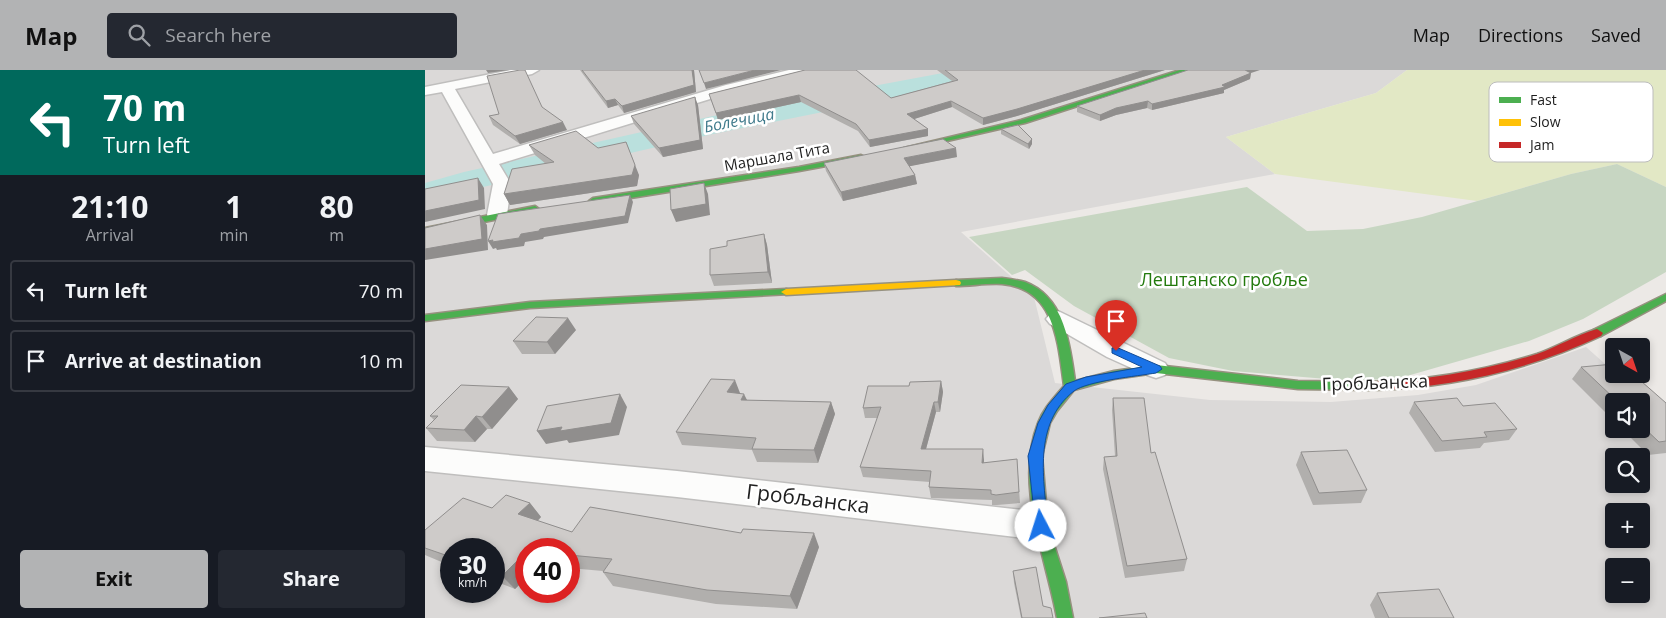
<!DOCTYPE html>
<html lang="en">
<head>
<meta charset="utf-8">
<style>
  :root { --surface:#171b24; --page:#242831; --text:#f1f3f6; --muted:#9ea1a6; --line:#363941; --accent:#b2b3b4 }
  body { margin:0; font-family:"Open Sans",sans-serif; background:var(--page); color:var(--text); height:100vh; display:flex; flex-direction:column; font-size:19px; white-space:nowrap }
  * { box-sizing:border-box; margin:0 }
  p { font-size:16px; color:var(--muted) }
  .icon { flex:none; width:28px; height:28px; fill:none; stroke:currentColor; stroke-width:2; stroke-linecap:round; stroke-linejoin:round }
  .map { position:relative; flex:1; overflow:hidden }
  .side { display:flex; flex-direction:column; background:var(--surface); width:425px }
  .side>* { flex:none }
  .hud { background:#00695c; color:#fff; overflow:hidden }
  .needle { width:32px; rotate:140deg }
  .buttons { position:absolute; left:1180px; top:268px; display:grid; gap:10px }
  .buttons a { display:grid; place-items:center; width:45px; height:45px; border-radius:5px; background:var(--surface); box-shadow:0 2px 8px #0003; font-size:25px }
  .speed { position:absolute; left:15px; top:468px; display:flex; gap:10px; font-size:25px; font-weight:700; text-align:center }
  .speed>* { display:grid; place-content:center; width:65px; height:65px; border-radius:50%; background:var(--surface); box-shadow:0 2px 8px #0003; line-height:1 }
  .speed small { font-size:12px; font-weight:400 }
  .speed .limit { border:8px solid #d22; background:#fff; color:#111 }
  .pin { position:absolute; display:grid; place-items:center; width:42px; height:42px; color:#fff; margin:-51px -21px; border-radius:50% 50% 50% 0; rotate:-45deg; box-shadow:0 0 5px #0007 }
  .pin .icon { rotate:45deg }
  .me { position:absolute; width:55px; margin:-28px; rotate:355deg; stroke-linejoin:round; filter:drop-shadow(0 0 4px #0008) }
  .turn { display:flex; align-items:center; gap:18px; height:105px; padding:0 20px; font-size:22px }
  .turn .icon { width:65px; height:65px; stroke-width:2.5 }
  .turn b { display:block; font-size:35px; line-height:42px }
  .eta { display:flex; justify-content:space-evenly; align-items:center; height:85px; text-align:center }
  .eta b { font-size:30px; font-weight:700; line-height:35px }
  .action { display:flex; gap:10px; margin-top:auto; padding:10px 20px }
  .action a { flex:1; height:58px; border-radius:5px; background:var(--accent); color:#111; font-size:20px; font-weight:700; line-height:58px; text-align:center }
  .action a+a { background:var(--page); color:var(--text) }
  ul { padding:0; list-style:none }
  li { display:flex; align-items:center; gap:15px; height:62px; margin:0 10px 8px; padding:0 10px; border:2px solid var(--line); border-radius:5px }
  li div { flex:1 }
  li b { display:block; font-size:19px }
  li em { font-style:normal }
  header { display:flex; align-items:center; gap:30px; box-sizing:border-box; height:70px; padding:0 25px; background:var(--accent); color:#111 }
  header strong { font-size:24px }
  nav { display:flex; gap:28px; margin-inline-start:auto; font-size:18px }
  .search { width:350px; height:45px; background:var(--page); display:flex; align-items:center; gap:12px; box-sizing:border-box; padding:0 18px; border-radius:5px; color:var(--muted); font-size:19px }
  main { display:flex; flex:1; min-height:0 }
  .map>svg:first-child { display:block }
  .residential { fill:#dbd9d8; fill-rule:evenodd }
  .grass { fill:#e2e8c5 }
  .cemetery { fill:#c7d6c2 }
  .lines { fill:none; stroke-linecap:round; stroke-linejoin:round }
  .river { fill:#bae0dd; fill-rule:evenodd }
  .street-casing { stroke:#bfbebd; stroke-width:3 }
  .fast-casing { stroke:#96917f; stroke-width:3 }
  .slow-casing { stroke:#96917f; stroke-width:3 }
  .jam-casing { stroke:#96917f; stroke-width:3 }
  .street { fill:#fcfcfb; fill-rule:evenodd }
  .fast { fill:#4caf50; fill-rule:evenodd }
  .slow { fill:#ffc107; fill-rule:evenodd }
  .jam { fill:#c62828; fill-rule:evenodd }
  .wall { fill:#b1afad }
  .shaded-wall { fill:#908e8d }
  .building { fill:#cecbc9; stroke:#908e8d }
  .route { fill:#1a73e8; stroke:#114b97 }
  .labels { text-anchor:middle; stroke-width:5; stroke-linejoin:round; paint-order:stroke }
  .far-street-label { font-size:15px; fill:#1e1e1e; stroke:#fff }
  .far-water-label { font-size:16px; font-style:italic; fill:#407b8c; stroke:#fff }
  .park-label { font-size:18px; fill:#237a0d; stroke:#fff }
  .street-label { font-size:18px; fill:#1e1e1e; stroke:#fff }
  .near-street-label { font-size:21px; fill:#1e1e1e; stroke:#fff }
  .key { fill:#fff; stroke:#bcbcbc; stroke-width:1 }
  .key-label { font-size:14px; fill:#1e1e1e }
</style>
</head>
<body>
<header>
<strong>Map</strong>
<div class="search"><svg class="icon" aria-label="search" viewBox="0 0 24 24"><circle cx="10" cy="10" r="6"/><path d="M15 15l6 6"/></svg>Search here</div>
<nav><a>Map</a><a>Directions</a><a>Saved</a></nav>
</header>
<main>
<section class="side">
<div class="hud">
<div class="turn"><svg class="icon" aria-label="left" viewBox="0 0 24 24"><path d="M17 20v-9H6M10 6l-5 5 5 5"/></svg><div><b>70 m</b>Turn left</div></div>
</div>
<div class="eta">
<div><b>21:10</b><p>Arrival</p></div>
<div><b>1</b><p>min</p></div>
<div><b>80</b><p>m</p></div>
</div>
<ul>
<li><svg class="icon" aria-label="left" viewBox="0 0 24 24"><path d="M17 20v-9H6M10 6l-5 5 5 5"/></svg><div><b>Turn left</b></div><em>70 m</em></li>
<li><svg class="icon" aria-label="arrive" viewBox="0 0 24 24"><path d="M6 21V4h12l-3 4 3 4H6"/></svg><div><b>Arrive at destination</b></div><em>10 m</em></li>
</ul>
<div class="action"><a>Exit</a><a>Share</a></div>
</section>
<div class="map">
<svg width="1241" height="548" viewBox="0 0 1241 548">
  <rect width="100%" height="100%" fill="#ece9e6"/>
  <!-- residential -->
  <path class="residential" d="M0,0H982L951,23L801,67L850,104L536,162L609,227L630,313L785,330L906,332L993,325L1051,315L1161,277L1241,348V548H0ZM1189,331H1216V359H1189ZM1189,386H1216V414H1189ZM1189,441H1216V469H1189ZM26,479H69V521H26ZM101,479H144V521H101ZM1189,496H1216V524H1189Z"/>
  <!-- grass -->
  <path class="grass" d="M982,0H1241V117L1192,94L1146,104L1052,131L850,104L801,67L951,23Z"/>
  <!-- cemetery -->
  <path class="cemetery" d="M1192,94L1241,117V202L1158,249L1104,271L975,308L926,311L808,301L744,288L649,236L600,200L587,205L544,167L822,117L882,161L938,159L997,147L1146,104Z"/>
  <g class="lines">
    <!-- river -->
    <path class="river" d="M534,0H584L581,5L572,7L288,64L58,117L0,133V113L39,102L288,46Z"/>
    <!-- street casing -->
    <g class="street-casing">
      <path id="street" d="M86,0H114L107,4L30,19L68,84L301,15L364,0H388L386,3L311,21L74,94L86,114L82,145L79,149H65L62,145L68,114L17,22L0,25V17Z
        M633,241L740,293L744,299L740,305L731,308L722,305L682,287L625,254L621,249L625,244Z
        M0,377L252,401L616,442L628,446L632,456L628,466L616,470L252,427L0,401Z"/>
    </g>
    <!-- fast casing -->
    <g class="fast-casing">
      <path id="fast" d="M755,0H764L600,53L483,80L479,78L596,50Z
        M436,85L440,87L439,89L374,101L168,134L164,131L168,128L374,97Z
        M110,136L114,139L113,141L0,164V158Z
        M577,208C584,209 593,210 600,212C640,227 645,275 650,311L689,301L731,295L873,311L947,312L951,313L953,316L951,319L947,320L873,319L731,303L689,309L649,320L632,341L625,353L617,386L623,456L641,512L648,548H632C621,487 589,414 613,353C618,339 629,328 639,316C633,274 631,219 577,214C562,213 546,216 531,216L526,213L531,210Z
        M361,219L365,220L366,222L365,224L105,238L0,251V245L105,232Z
        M1241,224V231L1176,266H1168L1166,263L1168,260Z"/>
    </g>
    <!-- slow casing -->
    <g class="slow-casing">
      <path id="slow" d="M531,210L535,211L536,213L535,215L361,225L356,222L361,219Z"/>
    </g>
    <!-- jam casing -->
    <g class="jam-casing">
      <path id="jam" d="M1172,259L1178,263L1176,266C1103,300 1027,318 947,320L943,319L941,316L943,313L947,312C1004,310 1058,301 1112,284C1132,277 1151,265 1172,259Z"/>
    </g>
    <!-- street -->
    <use href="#street" class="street"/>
    <!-- fast -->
    <use href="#fast" class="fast"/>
    <!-- slow -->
    <use href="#slow" class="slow"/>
    <!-- jam -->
    <use href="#jam" class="jam"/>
  </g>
  <!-- wall -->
  <path class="wall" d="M155,0H269L271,22L199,43L193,35L183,38Z
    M380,0L466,28L527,11L512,0H740L592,46L558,55L527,37L489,49L503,59V66L445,77L433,61L376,32L293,50L284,24Z
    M826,3L825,9L799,20V23L727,40L722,38L691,45L675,51L652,42V36Z
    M273,35L278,79L238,87L209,54L206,46Z
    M117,38L142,60L95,74L68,55L64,46Z
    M576,59L607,69V74L604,79L576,64Z
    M104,75L173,78L214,105L212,116L85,135L79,124L121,94L110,85Z
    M532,87L484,96L490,105L492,114L418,131L401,101L399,93Z
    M339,164L342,175L347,213L289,216L285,205L302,176Z
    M151,260L130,284H97L88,271Z
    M1156,297L1241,333V383L1223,385L1197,359H1216V331H1189V351L1147,309Z
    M516,311L518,322L515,342H511L501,379L559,390V393L592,389L595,433L572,435H567V430L506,428L504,417L505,412L438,407L435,397L453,348H440L438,338L484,316Z
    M84,317L93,329L67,359H62L50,372L12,371L1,358L9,350L5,346Z
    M314,323L322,330L406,332L410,344L393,393L332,392L327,380L257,375L251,362L315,323Z
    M688,328L726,383L762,489L759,501L700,508L678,399L679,387L690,386L687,340Z
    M989,332L1038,336L1092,359L1084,370L1059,373L1055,378L1010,382L984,343Z
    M876,382L942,420L936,433L888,435L871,395Z
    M105,433L116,447L113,451L147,462L394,477L372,539L291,534L188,516L178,502V501L144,498V479H101V508L90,519L69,511V479H26V496L0,485V460L67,438Z
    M588,501L618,536L628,548H596L589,513Z
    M952,523L1029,548H950L945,535Z"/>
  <!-- shaded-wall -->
  <path class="shaded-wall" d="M61,0H84L63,3Z
    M267,0H269L271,22L199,43L197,36Z
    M330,0H356L281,19L279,13Z
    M720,0H740L592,46L558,55V48Z
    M817,0H835L826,3L825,9L799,20V23L727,40V34L797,15Z
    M374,25L376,32L293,50L291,43Z
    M270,27L273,35L278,79L238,87L234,78Z
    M190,29L193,35L183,38L181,31Z
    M526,31L527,37L483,51L482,44Z
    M723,31L722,38L691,45L675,51V45L691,38Z
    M138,52L142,60L95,74L90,66Z
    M503,59V66L445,77L444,70Z
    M607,69V74L604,79L603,74Z
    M201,72L214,105L212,116L85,135L79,124Z
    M531,78L532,87L481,97L479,88Z
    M490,105L492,114L418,131L416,122Z
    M53,108L59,118L60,139L0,152V141Z
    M279,113L283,124L285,145L251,152L246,140Z
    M205,125L208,132L203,153L119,167L118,169L100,172L99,176L72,180L71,178L68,179L63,171L96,164L115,159Z
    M55,145L62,155L63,180L0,190V179Z
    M339,164L342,175L347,213L343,202Z
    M143,248L151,260L130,284L122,272Z
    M310,310L315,323L307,335L302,322Z
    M516,311L518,322L515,342L513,332Z
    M84,317L93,329L67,359L57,347Z
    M195,324L202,337L194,365L144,373L142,370L121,374L112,361Z
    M319,324L325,336L316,330Z
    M406,332L410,344L393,393L389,380Z
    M509,332L511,342L498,390L496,379Z
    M51,346L62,359L50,372L39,360Z
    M558,379L559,390L558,404L557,393Z
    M105,433L116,447L105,458L93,444Z
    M389,463L394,477L372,539L365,526Z
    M101,482V508L90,519L77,506Z"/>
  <!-- building -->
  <path class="building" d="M95,0H100L117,37L138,52L90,66L64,46L74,44L62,6Z
    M157,0H267L269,15L197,36L190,29L181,31Z
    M274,0H330L279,13Z
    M380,0H431L466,28L533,10L520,0H720L592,39L558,48L526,31L482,44L503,59L444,70L431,54L374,25L291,43L284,24Z
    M763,0H820L826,3L797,15L800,17L727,34L723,31L691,38L675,45L652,36Z
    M270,27L275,70L234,78L206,46Z
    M593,55L607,69L603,74L576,59Z
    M151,61L173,78L201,72L210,95L207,105L79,124L87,99L129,92L104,75Z
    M518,69L531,78L479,88L490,105L416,122L399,93Z
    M53,108L54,130L0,141V119Z
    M279,113L281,134L246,140L245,119Z
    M205,125L200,146L115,159L114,161L96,164L94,168L67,172L68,170L63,171L73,144Z
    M55,145L57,169L0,179V158Z
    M339,164L343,202L285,205V179L302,176V171Z
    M111,247L143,248L122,272L88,271Z
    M1189,294V304H1208L1241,333V371L1234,372L1216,355V331H1192L1156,297Z
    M286,309L310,310L302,322L319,324L316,330L406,332L389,380L327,379L331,368L251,362Z
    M516,311L513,332H509L496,379H558L557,393L592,389L594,422L571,425L566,424V420L504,417L506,401L435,397L456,337L438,338L443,316H484L485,312Z
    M36,315L84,317L57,347L51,346L39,360L1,358L13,346H5Z
    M195,324L186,353L135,361L137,357L112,361L122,336Z
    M688,328H719L726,383L730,382L762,489L702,496L679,387L692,386Z
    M1032,328L1038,336L1070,333L1092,359L1059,362L1062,367L1017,371L989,332Z
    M922,380L942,420L894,423L876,382Z
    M81,425L105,433L93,444L147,462L165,437L316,463L318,459L389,463L365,526L282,520L178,502L187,489L144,485V479H101V482L77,506L69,502V479H26V487L0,478V460L38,428L67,438Z
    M611,497L618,536L626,538L628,548H597L588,501Z
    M1014,519L1029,548H964L952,523Z
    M720,543L722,548H674Z"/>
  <!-- route -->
  <path class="route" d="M691,277L735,296L737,299L731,303C713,306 662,311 649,321C607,354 619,411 623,456L621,461L616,463L611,461L603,386L613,353L623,335L641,314L661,307L717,297L687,283V278Z"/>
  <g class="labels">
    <!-- far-street labels -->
    <g class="far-street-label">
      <text transform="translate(352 87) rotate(-10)" y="5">Маршала Тита</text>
    </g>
    <!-- far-water labels -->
    <g class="far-water-label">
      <text transform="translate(314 50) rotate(-11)" y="6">Болечица</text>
    </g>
    <!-- park labels -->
    <g class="park-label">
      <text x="799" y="216">Лештанско гробље</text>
    </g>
    <!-- street labels -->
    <g class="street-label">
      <text transform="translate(950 313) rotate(-2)" y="6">Гробљанска</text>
    </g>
    <!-- near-street labels -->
    <g class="near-street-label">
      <text transform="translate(383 429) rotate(7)" y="7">Гробљанска</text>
    </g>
  </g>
  <!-- legend -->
  <rect x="1064" y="12" width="164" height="80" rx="8" class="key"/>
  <rect x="1074" y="27" width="22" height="6" fill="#4caf50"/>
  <rect x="1074" y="49" width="22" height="7" fill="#ffc107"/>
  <rect x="1074" y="72" width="22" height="6" fill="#c62828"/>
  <g class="key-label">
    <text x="1105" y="35">Fast</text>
    <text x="1105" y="57">Slow</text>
    <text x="1105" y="80">Jam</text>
  </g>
</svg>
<div class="buttons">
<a><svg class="needle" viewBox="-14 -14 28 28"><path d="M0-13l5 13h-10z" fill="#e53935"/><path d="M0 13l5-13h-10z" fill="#9ea1a6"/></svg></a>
<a><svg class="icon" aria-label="sound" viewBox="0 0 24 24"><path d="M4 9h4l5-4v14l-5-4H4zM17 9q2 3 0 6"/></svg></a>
<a><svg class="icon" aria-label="search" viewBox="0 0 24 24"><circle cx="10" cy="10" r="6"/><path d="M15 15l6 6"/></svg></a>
<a>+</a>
<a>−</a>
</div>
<div class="speed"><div>30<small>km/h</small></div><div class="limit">40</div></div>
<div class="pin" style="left:691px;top:281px;background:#d93025"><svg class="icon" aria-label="arrive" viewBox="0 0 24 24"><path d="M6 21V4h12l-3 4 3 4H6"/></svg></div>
<svg class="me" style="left:616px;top:456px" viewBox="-20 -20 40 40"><circle r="19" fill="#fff"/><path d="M0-13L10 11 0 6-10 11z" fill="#1a73e8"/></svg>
</div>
</main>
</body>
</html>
